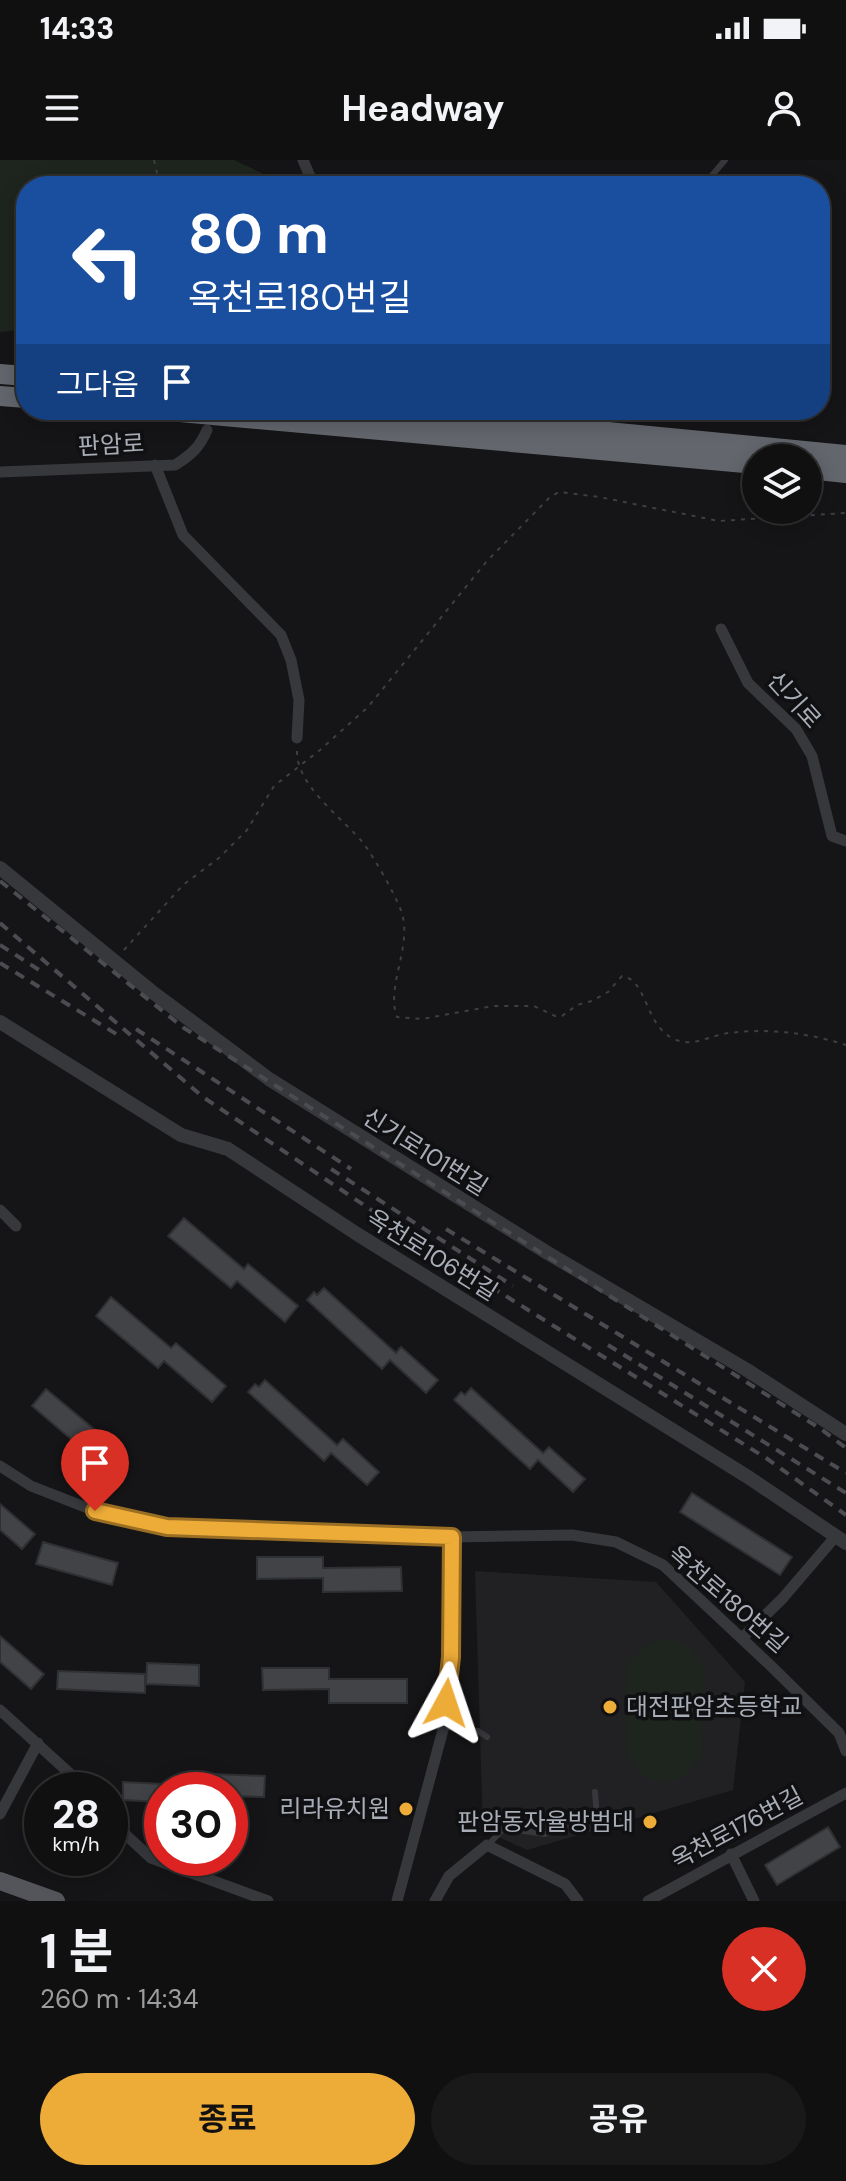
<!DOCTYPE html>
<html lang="ko">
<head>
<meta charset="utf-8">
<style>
  :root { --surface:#101011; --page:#19191a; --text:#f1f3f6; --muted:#9c9d9f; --line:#303031; --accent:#edab38 }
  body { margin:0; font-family:"DM Sans","Noto Sans KR",sans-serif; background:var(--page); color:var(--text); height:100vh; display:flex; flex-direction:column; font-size:30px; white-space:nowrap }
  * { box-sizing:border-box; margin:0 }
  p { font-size:26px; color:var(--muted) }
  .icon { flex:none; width:44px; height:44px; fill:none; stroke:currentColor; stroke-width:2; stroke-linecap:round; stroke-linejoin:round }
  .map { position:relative; height:1741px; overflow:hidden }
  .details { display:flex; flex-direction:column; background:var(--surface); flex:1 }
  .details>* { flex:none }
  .hud { position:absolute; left:16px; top:16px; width:814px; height:244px; border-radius:32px; box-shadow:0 4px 20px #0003,0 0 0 2px var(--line); background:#1a4fa0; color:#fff; overflow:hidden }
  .controls { position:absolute; left:742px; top:284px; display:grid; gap:16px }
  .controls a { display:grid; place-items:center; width:80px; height:80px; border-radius:50%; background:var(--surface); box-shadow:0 4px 20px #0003,0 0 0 2px var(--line); font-size:40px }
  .speed { position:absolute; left:24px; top:1612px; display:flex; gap:16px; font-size:40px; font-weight:700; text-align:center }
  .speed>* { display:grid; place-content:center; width:104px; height:104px; border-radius:50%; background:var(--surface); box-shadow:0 4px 20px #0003,0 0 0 2px var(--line); line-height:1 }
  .speed small { font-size:20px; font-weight:400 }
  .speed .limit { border:12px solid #d22; background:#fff; color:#111 }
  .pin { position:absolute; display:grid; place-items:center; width:68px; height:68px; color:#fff; margin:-82px -34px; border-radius:50% 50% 50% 0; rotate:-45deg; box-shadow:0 0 8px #0007 }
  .pin .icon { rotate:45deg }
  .me { position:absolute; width:88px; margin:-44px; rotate:5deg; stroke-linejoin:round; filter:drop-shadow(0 0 6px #0008) }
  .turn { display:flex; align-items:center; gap:28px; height:168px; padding:0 40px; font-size:36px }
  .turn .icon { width:104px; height:104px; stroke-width:2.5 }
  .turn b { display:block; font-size:56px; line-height:68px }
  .then { display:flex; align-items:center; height:76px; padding:0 40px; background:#0003; gap:16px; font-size:30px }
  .round { display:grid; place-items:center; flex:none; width:84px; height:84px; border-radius:42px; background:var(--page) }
  .overview { display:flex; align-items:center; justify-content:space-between; height:136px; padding:0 40px }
  h1 { font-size:48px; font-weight:700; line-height:60px }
  .action { display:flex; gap:16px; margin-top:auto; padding:16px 40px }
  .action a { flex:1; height:92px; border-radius:48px; background:var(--accent); color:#111; font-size:32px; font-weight:700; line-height:92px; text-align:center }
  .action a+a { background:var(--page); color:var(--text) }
  .status { display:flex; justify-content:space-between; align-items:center; height:56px; padding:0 40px; background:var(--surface); direction:ltr }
  .status svg { height:22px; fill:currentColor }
  header { display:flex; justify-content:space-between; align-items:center; height:104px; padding:0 40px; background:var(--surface); font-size:36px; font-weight:700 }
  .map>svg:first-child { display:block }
  .built { fill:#212124 }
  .green { fill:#1e251e }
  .building { fill:#424347; stroke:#2f3033; stroke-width:2 }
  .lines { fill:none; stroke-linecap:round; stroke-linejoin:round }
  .path { stroke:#3d3f43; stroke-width:2; stroke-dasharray:4 6; stroke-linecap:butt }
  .service { stroke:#37383c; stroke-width:6 }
  .minor { stroke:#37383c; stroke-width:11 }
  .tertiary { stroke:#37383c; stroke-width:14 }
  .primary { stroke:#53555b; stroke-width:18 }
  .motorway { stroke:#63666d; stroke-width:20 }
  .rail { stroke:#4a4c51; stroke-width:4; stroke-dasharray:10 8; stroke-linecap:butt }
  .route-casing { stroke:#9a6f24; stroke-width:20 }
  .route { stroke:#edab38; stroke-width:14 }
  .poi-dot { fill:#edab38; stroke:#101012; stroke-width:3 }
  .labels { text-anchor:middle; stroke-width:7; stroke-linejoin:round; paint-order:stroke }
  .street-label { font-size:24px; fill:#a8adb7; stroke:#101012 }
  .poi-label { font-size:24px; fill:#a8adb7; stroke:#101012; text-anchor:end }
</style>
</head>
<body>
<div class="status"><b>14:33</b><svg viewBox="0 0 49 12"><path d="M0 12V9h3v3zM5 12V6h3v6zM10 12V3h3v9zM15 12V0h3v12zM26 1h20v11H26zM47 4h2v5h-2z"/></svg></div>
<header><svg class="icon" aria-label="menu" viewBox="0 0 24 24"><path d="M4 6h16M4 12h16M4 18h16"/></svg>Headway<svg class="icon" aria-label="person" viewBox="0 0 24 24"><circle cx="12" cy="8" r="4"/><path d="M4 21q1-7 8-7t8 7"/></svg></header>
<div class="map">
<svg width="846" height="1741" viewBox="0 0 846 1741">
  <rect width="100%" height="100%" fill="#151517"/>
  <!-- built -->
  <path class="built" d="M475,1411L656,1422L745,1522L733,1630L527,1690L483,1670Z"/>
  <!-- green -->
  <path class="green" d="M0,0H234L285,24L281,26H26V166L20,170L0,172Z
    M668,1478L690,1486L703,1506L702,1595L687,1614L665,1623L643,1615L626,1594V1505L646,1484Z"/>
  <!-- building -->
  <path class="building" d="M184,1058L244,1109L248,1104L298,1146L285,1162L237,1121L231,1128L168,1076Z
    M324,1128L396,1193L401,1187L438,1220L426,1233L390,1200L382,1209L307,1140L314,1132L317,1135Z
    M111,1137L171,1188L176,1183L226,1226L212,1242L164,1201L158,1208L96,1156Z
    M265,1220L337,1285L343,1279L379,1312L367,1325L331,1293L324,1301L248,1232L255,1224L259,1227Z
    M471,1228L543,1293L549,1287L585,1319L573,1332L538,1300L530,1309L454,1240L461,1232L465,1235Z
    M46,1229L106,1279L92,1297L32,1246Z
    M692,1333L792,1397L780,1415L680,1352Z
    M0,1344L35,1374L22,1389L0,1370Z
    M43,1382L118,1403L112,1425L36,1404Z
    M257,1397H323V1408L401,1407L402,1431L323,1432V1418L257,1419Z
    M0,1476L44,1514L31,1529L0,1502Z
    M147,1503L199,1505V1526L146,1524Z
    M262,1508H329V1519H407V1543H329V1529L263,1530Z
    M58,1511L145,1514V1533L57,1529Z
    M212,1614L265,1616L264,1637L230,1636V1630H212Z
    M123,1622L162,1624V1642L123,1640Z
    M828,1667L840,1687L777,1725L765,1705Z"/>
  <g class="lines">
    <!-- path -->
    <path class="path" d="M154,0L160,26
      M297,591C296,626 344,659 364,684C375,699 393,731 400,748C415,783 385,825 397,857L422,859L493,846H534L555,856H562L577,845L592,841L608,832L622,816C648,820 644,865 674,879C692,888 711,875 729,873C768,868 809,873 846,885
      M124,790L183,725L219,698L247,670L274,626L320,590L368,547L487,401L550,337L559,332L599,337L719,361L846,353"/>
    <!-- service -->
    <path class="service" d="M703,26L725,0
      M444,1566L478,1571L487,1577
      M517,1670L545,1674L597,1658L595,1632
      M488,1685L505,1667"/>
    <!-- minor -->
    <path class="minor" d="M303,0L314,26
      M155,305L183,375L281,475L291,500L299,540L297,578
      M0,312L175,305C191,295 200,287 207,270
      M721,469L748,523L796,569L812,596L832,676L846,681
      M0,1050L16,1066
      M0,1306L31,1326L95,1351L167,1367L452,1377L572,1375L616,1382L663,1405L770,1505L839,1573L846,1591
      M742,1478L782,1439L836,1376
      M0,1550L88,1630
      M110,1653L127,1676L151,1698L268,1741
      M0,1654L38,1583
      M731,1694L754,1741
      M397,1741L444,1566L451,1497L452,1377
      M435,1741L449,1716L487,1685L565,1724L578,1741
      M648,1741L846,1633"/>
    <!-- tertiary -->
    <path class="tertiary" d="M0,708L151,831L269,919L546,1092L747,1210L846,1274
      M0,862L181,975L228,989L357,1074L748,1317L846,1383"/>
    <!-- primary -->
    <path class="primary" d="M0,1721L56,1741"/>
    <!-- motorway -->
    <path class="motorway" d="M0,214L26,216
      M0,236L26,238
      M158,250L756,304
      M380,250L846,295
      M808,309L846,313"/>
    <!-- rail -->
    <path class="rail" d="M0,721L184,868L821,1269L846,1288
      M0,763L203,937L419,1082L766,1298L846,1355
      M0,785L44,813
      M0,803L118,875
      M136,869L351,1009
      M331,1009L513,1126
      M446,1069L846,1313
      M608,1185L846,1333"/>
  </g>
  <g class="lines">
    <!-- route casing -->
    <g class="route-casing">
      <path id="route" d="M95,1351L167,1367L452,1377L451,1497L446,1543"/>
    </g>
    <!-- route -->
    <use href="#route" class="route"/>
  </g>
  <!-- markers -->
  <g class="poi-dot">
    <circle cx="610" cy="1547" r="8"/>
    <circle cx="406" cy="1649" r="8"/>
    <circle cx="650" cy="1662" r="8"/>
  </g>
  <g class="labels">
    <!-- street labels -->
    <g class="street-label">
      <text transform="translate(111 285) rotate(-3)" y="8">판암로</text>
      <text transform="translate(794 540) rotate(48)" y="8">신기로</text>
      <text transform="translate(425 992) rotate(32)" y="8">신기로101번길</text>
      <text transform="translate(432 1095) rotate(32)" y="8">옥천로106번길</text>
      <text transform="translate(728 1439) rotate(41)" y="8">옥천로180번길</text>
      <text transform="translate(737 1668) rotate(-28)" y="8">옥천로176번길</text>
    </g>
    <!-- poi labels -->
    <g class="poi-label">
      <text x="626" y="1555" text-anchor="start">대전판암초등학교</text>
      <text x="390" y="1657">리라유치원</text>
      <text x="634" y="1670">판암동자율방범대</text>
    </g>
  </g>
</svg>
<div class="controls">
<a><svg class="icon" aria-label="layers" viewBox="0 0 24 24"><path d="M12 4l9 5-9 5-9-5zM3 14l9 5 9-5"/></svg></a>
</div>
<div class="speed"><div>28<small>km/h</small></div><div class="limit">30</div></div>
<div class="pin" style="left:95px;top:1351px;background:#d93025"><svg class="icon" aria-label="arrive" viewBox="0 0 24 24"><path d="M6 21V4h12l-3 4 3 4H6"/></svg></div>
<svg class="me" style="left:446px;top:1543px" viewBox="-20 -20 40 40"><path d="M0-17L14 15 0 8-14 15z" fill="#edab38" stroke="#fff" stroke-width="4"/></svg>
<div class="hud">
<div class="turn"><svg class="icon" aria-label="left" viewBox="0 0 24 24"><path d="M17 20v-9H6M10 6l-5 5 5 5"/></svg><div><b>80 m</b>옥천로180번길</div></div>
<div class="then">그다음<svg class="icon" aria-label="arrive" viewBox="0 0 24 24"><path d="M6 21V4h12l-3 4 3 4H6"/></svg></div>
</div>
</div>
<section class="details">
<div class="overview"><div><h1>1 분</h1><p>260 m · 14:34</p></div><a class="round" style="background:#d93025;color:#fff"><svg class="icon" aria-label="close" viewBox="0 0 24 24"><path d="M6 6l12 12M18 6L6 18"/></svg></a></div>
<div class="action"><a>종료</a><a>공유</a></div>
</section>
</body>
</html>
